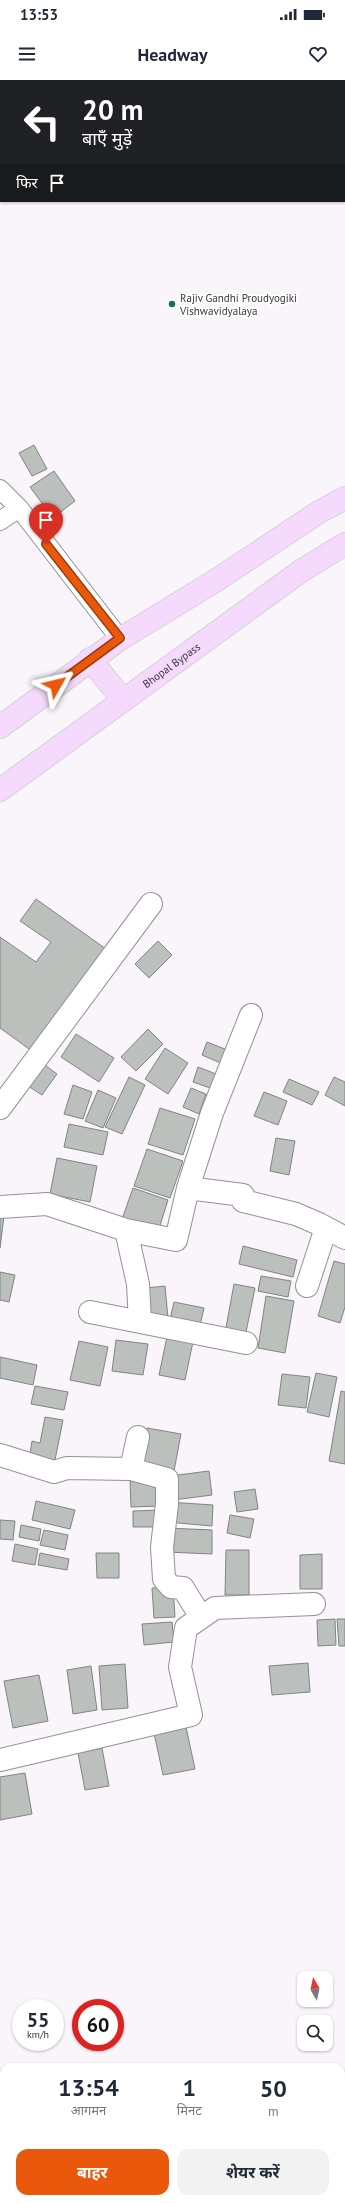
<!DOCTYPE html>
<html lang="hi">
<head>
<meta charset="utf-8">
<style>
  :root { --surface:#fff; --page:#f2f2f3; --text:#1f2937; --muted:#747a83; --accent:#ea580c }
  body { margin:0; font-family:"PT Sans","Noto Sans Devanagari",sans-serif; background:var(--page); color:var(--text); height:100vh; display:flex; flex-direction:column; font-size:15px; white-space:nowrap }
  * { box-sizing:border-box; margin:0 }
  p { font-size:13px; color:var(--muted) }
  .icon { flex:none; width:22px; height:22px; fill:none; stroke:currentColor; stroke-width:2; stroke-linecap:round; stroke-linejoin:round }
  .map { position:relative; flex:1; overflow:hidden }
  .details { position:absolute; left:0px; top:1983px; width:345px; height:140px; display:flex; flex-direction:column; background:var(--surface); border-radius:12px 12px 0 0; box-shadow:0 1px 3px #0004 }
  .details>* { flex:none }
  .guide { position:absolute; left:0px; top:0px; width:345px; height:122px; box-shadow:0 1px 3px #0004; background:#202124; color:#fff; overflow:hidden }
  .needle { width:26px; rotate:351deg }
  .tools { position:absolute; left:297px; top:1891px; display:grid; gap:8px }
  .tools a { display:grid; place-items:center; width:36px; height:36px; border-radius:8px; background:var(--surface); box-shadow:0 1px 3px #0004; font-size:20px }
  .speed { position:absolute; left:12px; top:1919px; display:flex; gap:8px; font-size:20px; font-weight:700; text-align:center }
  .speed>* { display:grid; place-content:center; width:52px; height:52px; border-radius:50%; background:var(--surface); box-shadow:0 1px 3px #0004; line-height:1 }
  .speed small { font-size:10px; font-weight:400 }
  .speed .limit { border:6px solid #d22; background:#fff; color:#111 }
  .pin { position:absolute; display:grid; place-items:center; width:34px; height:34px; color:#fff; margin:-41px -17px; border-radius:50% 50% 50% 0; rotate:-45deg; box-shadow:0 0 4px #0007 }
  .pin .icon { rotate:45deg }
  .me { position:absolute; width:44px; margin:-22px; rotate:53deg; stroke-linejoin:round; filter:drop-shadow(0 0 3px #0008) }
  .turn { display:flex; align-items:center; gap:14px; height:84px; padding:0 16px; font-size:18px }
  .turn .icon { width:52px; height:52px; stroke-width:2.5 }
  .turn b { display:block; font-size:28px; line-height:34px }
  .then { display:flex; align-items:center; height:38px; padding:0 16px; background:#0003; gap:8px; font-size:15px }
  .eta { display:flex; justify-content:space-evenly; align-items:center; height:68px; text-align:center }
  .eta b { font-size:24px; font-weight:700; line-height:28px }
  .cta { display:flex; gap:8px; margin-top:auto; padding:8px 16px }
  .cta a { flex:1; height:46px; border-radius:12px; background:var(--accent); color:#fff; font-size:16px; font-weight:700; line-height:46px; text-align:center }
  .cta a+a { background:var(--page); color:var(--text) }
  .status { display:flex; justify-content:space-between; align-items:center; height:28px; padding:0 20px; background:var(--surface); direction:ltr }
  .status svg { height:11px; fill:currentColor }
  header { display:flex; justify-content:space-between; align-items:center; height:52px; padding:0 16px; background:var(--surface); font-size:18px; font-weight:700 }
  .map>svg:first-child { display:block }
  .building { fill:#bbc0bc; stroke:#808582 }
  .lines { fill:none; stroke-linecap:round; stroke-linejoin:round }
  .lane-casing { stroke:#949195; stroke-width:20 }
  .street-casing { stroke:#949195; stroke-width:24 }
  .primary-casing { stroke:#d3d3d3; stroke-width:24 }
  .lane { stroke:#fff; stroke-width:18 }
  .street { stroke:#fff; stroke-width:22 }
  .primary { stroke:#f6dafe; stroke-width:22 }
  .route-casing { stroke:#983908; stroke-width:10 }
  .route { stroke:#ea580c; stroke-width:7 }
  .poi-dot { fill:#117349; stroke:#fff; stroke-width:1.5 }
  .labels { text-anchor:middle; stroke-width:3.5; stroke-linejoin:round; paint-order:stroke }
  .poi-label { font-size:11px; fill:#393739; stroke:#fff; text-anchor:start }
  .street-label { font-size:11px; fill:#393739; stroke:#fff }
</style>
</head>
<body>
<div class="status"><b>13:53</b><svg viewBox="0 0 49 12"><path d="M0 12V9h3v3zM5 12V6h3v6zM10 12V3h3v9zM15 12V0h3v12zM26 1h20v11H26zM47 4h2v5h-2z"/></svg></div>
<header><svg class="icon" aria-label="menu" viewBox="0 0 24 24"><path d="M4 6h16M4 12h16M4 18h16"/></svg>Headway<svg class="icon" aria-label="heart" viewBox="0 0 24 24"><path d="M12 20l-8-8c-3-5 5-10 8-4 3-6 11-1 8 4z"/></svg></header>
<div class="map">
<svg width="345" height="2123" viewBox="0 0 345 2123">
  <rect width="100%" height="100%" fill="#f9f5fa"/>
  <!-- building -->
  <path class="building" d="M34,365L47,389L32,396L19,373Z
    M54,391L75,421L53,438L30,407Z
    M36,819L106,869L32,971L0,948V857L36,882L51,862L20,841Z
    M158,861L172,875L149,898L135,884Z
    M148,949L163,964L136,991L121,977Z
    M76,954L114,978L99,1002L61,977Z
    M207,962L235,973L230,987L202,975Z
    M165,968L188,983L168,1014L145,999Z
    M45,985L57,994L42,1015L28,1006Z
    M198,987L216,994L210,1008L193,1002Z
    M129,997L145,1005L122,1054L105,1047Z
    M334,997L345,1002V1026L325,1015Z
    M289,999L319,1012L312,1025L283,1012Z
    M73,1005L92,1012L83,1039L64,1034Z
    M191,1008L206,1014L199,1034L183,1027Z
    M98,1010L116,1018L103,1048L85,1041Z
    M264,1012L287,1021L278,1045L254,1036Z
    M160,1028L195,1039L183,1075L148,1064Z
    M69,1044L108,1052L103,1075L64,1067Z
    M276,1058L295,1061L289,1095L270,1091Z
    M147,1069L183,1081L170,1118L134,1106Z
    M57,1078L97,1086L90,1122L50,1114Z
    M133,1108L168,1120L157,1155L121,1142Z
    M0,1135L4,1136L0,1168Z
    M243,1166L297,1180L293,1197L239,1184Z
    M334,1181L345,1184V1227L340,1243L318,1236Z
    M0,1192L15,1195L9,1222L0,1220Z
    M261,1196L291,1201L288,1217L258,1211Z
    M234,1204L255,1208L245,1257L225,1253Z
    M165,1206L168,1238L149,1240L146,1208Z
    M266,1216L294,1221L285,1273L258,1268Z
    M174,1222L204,1228L200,1245L170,1239Z
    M168,1252L194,1257L185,1300L159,1295Z
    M116,1260L148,1264L143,1295L112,1291Z
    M79,1261L108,1267L100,1306L70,1300Z
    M0,1277L37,1285L33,1305L0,1298Z
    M316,1293L337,1297L329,1337L307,1332Z
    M282,1294L310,1297L306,1328L278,1325Z
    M35,1306L68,1312L64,1330L31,1324Z
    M341,1311L345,1312V1384L329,1381Z
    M45,1337L63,1340L54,1385L29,1381L32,1361L40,1363Z
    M147,1348L181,1354L174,1391L139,1385Z
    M209,1391L212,1415L173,1420L170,1396Z
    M162,1399V1426L131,1427L130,1400Z
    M255,1409L258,1429L237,1432L234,1412Z
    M36,1421L75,1430L70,1449L32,1440Z
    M168,1422L213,1425L212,1446L167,1442Z
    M160,1430V1447H133V1431Z
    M230,1435L254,1439L250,1458L227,1453Z
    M0,1440L15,1441L13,1460L0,1459Z
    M21,1445L41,1449L39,1461L19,1457Z
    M167,1448L212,1450V1474L166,1472Z
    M44,1450L68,1455L65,1470L40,1465Z
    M15,1464L38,1469L35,1485L12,1481Z
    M226,1470H249V1515H225Z
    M40,1473L69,1479L67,1490L38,1485Z
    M96,1473H119V1498H97Z
    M322,1474V1509H300V1475Z
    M173,1507L175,1537L154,1538L152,1508Z
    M335,1539L336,1565L318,1566L317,1540Z
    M337,1539H345V1566H339Z
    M172,1542L174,1562L144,1565L142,1544Z
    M308,1583L310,1612L272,1615L269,1586Z
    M125,1584L128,1628L102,1630L99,1586Z
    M91,1586L97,1630L73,1634L67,1590Z
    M39,1595L48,1641L13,1648L4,1601Z
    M186,1647L195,1689L163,1695L154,1653Z
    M102,1668L109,1706L85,1710L78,1673Z
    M25,1693L32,1734L0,1740V1697Z"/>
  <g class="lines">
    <!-- lane casing -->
    <g class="lane-casing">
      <path id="lane" d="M0,409L19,428L120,559
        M0,441L19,428"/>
    </g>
    <!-- street casing -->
    <g class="street-casing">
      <path id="street" d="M0,1028L151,824
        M188,1108L243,1115V1121L296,1134L319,1144L345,1158
        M0,1127L47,1124L126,1150L176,1160L188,1108L212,1033L251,935
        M126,1150L138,1204L140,1242
        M307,1206L326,1148
        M90,1232L246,1263
        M138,1357L131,1389L167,1399V1424L162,1467L164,1499L171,1507L183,1508L201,1537
        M0,1375L54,1392L67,1388L131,1389
        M0,1680L191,1635L180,1587L186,1548L215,1528L314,1524"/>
    </g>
    <!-- primary casing -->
    <g class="primary-casing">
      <g id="primary">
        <path d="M90,579L123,620"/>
        <path d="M0,647L120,559L215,501L319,432L345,418"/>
        <path id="s1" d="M0,710L301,491L345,464"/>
      </g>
    </g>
    <!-- lane -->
    <use href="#lane" class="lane"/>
    <!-- street -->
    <use href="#street" class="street"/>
    <!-- primary -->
    <use href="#primary" class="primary"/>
  </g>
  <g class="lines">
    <!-- route casing -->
    <g class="route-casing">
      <path id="route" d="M46,464L120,558L56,605"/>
    </g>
    <!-- route -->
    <use href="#route" class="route"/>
  </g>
  <!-- markers -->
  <circle class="poi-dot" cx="172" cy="224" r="4"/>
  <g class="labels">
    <!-- poi labels -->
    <g class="poi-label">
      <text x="180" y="222">Rajiv Gandhi Proudyogiki<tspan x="180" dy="13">Vishwavidyalaya</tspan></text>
    </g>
    <!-- street labels -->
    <g class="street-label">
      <text dy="4" stroke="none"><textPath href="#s1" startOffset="212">Bhopal Bypass</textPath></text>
    </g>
  </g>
</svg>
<div class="tools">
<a><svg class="needle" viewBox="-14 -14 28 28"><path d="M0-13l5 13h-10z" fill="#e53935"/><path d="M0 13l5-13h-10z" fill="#747a83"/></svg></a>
<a><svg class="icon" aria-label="search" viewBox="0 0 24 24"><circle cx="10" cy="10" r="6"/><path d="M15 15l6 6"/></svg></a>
</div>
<div class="speed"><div>55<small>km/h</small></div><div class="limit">60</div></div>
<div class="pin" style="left:46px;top:464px;background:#d93025"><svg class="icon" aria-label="arrive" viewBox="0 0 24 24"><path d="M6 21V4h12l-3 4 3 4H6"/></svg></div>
<svg class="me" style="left:56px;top:605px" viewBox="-20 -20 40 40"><path d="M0-17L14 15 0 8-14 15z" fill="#ea580c" stroke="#fff" stroke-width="4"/></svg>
<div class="guide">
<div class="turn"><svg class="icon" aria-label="left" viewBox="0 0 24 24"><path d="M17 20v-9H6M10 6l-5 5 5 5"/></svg><div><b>20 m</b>बाएँ मुड़ें</div></div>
<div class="then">फिर<svg class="icon" aria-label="arrive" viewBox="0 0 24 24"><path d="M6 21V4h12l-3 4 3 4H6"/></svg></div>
</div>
<section class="details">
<div class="eta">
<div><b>13:54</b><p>आगमन</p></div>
<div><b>1</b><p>मिनट</p></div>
<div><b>50</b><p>m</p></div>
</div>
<div class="cta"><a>बाहर</a><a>शेयर करें</a></div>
</section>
</div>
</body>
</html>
